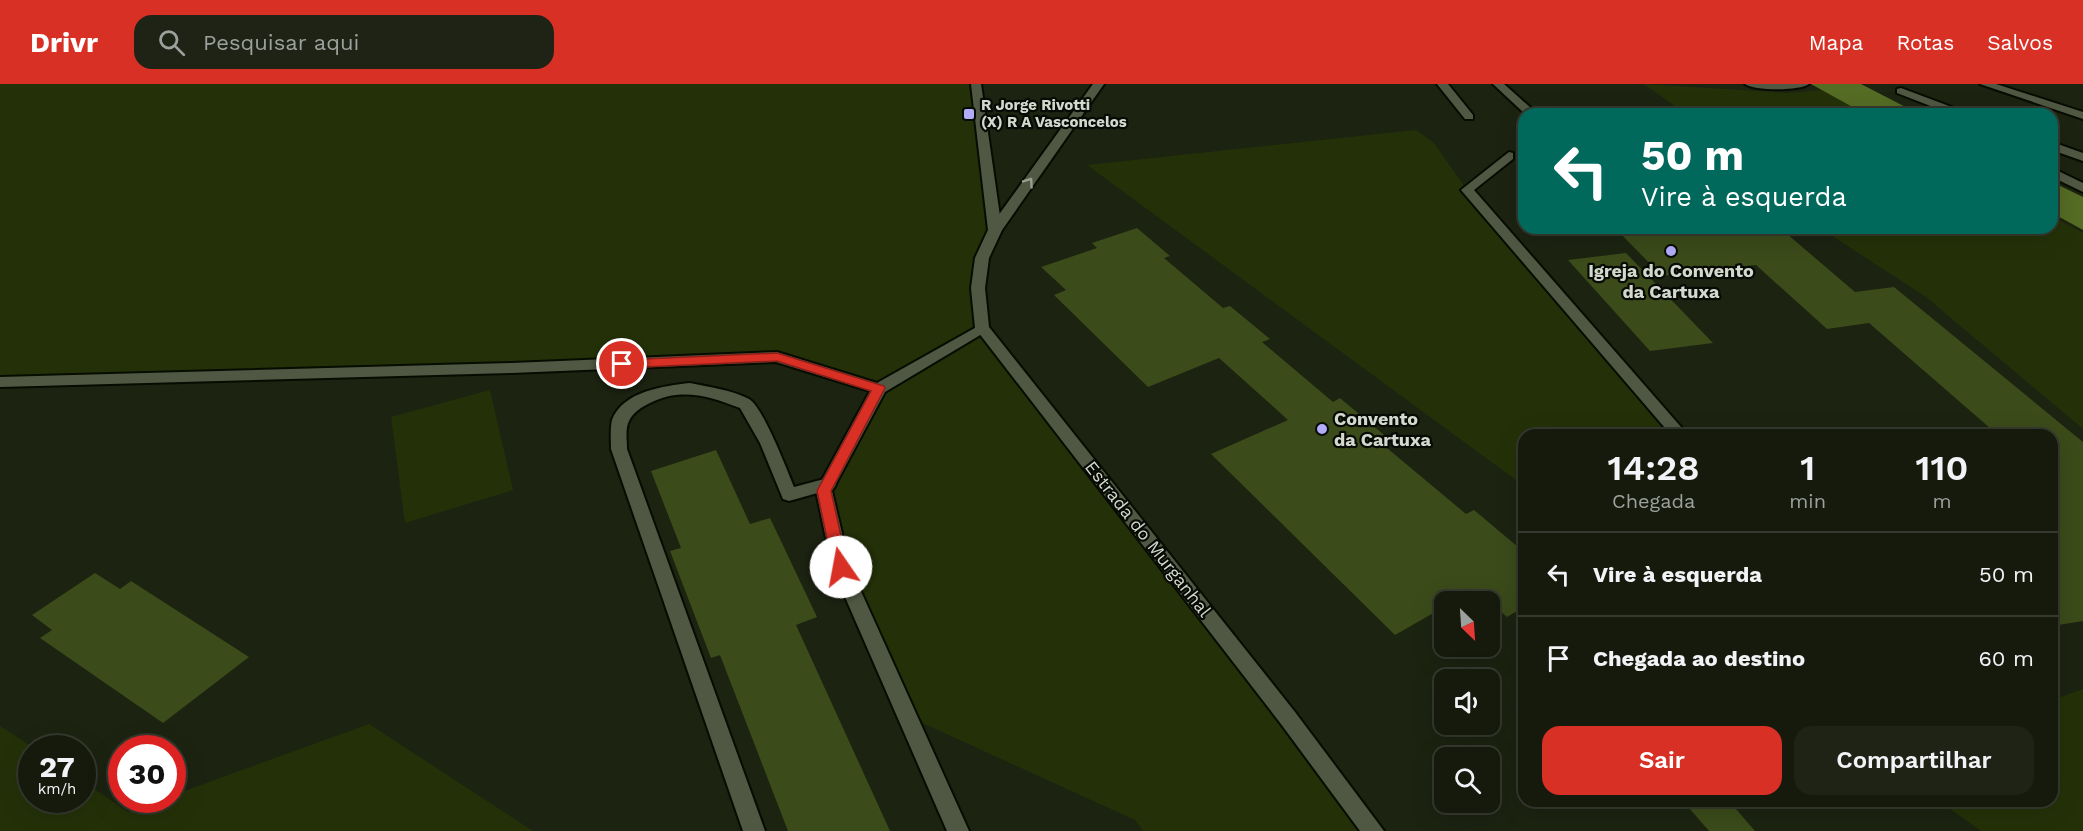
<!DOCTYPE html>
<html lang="pt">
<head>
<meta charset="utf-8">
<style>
  :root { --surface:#151a0d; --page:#1e2316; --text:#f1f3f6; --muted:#9da19d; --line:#34382e; --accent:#d93025 }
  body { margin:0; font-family:"Work Sans",sans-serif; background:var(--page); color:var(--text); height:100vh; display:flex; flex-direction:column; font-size:22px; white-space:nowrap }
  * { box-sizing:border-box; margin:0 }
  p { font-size:20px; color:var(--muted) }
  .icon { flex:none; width:33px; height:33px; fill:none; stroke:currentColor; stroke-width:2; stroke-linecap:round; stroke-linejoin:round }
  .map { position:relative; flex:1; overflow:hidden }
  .details { position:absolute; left:1518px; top:345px; width:540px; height:378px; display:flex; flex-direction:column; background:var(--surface); border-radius:18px; box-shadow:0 6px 24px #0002,0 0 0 2px var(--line) }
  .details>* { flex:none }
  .banner { position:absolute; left:1518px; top:24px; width:540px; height:126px; border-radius:18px; box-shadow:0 6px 24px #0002,0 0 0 2px var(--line); background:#00695c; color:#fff; overflow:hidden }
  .needle { width:39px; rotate:155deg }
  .buttons { position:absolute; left:1434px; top:507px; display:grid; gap:12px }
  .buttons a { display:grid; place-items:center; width:66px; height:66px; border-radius:12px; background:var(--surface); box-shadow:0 6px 24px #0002,0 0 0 2px var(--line); font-size:30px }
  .speed { position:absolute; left:18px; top:651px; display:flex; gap:12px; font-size:30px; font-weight:700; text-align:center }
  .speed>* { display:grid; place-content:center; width:78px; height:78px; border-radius:50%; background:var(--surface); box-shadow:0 6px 24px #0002,0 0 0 2px var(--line); line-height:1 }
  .speed small { font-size:15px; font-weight:400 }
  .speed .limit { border:9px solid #d22; background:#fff; color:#111 }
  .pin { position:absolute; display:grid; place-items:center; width:51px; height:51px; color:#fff; margin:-26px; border:3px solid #fff; border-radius:50%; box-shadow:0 2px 6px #0007 }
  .me { position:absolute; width:66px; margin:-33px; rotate:348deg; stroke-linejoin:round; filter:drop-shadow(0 0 4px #0008) }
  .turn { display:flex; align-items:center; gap:21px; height:126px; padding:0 24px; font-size:27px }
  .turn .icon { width:78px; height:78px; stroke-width:2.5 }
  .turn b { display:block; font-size:42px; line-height:51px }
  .eta { display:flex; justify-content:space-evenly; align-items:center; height:102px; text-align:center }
  .eta b { font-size:36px; font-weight:600; line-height:42px }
  .button { display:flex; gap:12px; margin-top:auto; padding:12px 24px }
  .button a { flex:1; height:69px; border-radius:18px; background:var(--accent); color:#fff; font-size:24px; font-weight:600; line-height:69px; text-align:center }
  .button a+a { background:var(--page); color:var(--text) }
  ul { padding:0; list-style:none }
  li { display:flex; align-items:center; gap:18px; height:84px; padding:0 24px; border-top:2px solid var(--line) }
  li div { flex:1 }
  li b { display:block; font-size:22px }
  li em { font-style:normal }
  header { display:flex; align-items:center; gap:36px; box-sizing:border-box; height:84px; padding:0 30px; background:var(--accent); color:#fff }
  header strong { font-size:28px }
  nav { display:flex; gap:33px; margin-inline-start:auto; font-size:21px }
  .search { width:420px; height:54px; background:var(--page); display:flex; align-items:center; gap:15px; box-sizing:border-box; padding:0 21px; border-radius:18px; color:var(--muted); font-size:22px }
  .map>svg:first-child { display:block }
  .green { fill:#243108 }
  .water { fill:#546c24 }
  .building { fill:#3b4b1a }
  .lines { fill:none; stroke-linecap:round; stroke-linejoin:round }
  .service-casing { stroke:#070c01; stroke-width:4 }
  .minor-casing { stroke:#070c01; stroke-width:4 }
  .tertiary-casing { stroke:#070c01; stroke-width:4 }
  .service { fill:#505844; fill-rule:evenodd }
  .minor { fill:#505844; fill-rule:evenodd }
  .tertiary { fill:#505844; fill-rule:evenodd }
  .oneway { stroke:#999f90 }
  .route { fill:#d93025; stroke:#8d1f18; stroke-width:1.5 }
  .poi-dot { fill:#b3adf9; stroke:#080b05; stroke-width:2 }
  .labels { text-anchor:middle; stroke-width:4.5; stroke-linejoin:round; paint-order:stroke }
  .far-poi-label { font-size:15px; font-weight:bold; fill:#d4d9ce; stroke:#080b05; text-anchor:start }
  .poi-label { font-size:18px; font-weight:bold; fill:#d4d9ce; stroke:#080b05 }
  .street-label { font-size:18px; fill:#d4d9ce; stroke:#080b05 }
</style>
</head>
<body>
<header>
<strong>Drivr</strong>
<div class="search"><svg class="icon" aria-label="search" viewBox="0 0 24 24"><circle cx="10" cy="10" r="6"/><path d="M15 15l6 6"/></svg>Pesquisar aqui</div>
<nav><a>Mapa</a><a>Rotas</a><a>Salvos</a></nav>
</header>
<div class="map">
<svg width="2083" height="747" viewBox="0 0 2083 747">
  <rect width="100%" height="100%" fill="#1c2311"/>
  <!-- green -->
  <path class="green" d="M0,0H976L995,146L982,174V244L1364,747H1143L1135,736L907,632L841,483L824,407L879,305L777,273L0,298Z
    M1644,0L1788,9L1822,6L1865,30H1686Z
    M1416,46L1434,59L1467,106L1676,351H1524V402L1087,81Z
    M2052,132L2083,149V345L1926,213L1820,144H2052Z
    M490,306L513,406L405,439L391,333Z
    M2083,605V747H1981L1939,717H2052V616Z
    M369,640L533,747H0V642L34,664H32V716H82L83,697L128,728L161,716H172L173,711Z"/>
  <!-- water -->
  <path class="water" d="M1811,0H1861L1919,30H1865Z
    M2052,98L2083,113V146L2052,129Z"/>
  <!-- building -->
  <path class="building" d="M1137,144L1170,172L1164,174L1223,224L1230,222L1270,255L1262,258L1333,318L1340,314L1389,355L1381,359L1466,430L1474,426L1524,468V523L1507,533L1476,506L1455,518H1444V523L1395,551L1211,370L1288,336L1219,274L1148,303L1054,211L1066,206L1041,183L1097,164L1092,159Z
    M1615,144H1689L1693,148L1729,144H1780L1855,208L1894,203L2083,358V537L2052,542V351H1998L1869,239L1827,245L1756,181L1662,192Z
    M1626,169L1713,259L1650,267L1568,176Z
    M716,366L750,440L770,434L817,533L796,541L890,747H788L720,571L711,574L670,467L681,464L651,387Z
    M95,489L120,505L131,497L249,573L163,639L40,554L52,546L32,531Z
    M1683,717H1729L1755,747H1709Z"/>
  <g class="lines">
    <!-- service casing -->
    <g class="service-casing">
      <path id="service" d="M1509,68L1513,69V75L1474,106L1688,351H1671L1461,106Z
        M690,299C709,303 732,306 749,315C763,323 787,386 794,403L828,394L834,396L836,400L834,404L828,406L789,417L783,415L760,359L740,324C710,312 680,303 650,319C642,323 633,328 629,337C625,344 627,357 627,365L765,747H743L611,365C611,357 610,344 612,336C623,307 664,302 690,299Z"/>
    </g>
    <!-- minor casing -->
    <g class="minor-casing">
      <path id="minor" d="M1093,0H1104L1000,149H990L988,146L990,143Z
        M1437,0H1448L1473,31V35H1465Z
        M1493,0H1504L1532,25V29H1524Z
        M1745,0H1809C1800,7 1754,7 1745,0Z
        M1980,0H1996L2083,28V35Z
        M1901,4L1965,28L1967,30H1951L1897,9V5Z
        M2052,58L2083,69V77L2052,66Z
        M2052,84L2083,99V108L2052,93Z
        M982,240L987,241L989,244L987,247L885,308L832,407L850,483L969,747H947L832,483L816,407L870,307L776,278L512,289L0,303V293L512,279L777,268L877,299Z"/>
    </g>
    <!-- tertiary casing -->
    <g class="tertiary-casing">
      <path id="tertiary" d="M971,0H981L1002,146L989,174L985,204L989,243L1295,628L1384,747H1360L1281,640L975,244L971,204L975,174L988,146Z"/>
    </g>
    <!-- service -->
    <use href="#service" class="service"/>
    <!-- minor -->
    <use href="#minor" class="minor"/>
    <!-- tertiary -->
    <use href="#tertiary" class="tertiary"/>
  </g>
  <!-- one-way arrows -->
  <defs><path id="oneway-chevron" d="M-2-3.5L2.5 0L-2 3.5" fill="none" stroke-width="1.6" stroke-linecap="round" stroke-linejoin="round" transform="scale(1.5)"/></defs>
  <use class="oneway" href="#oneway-chevron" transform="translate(1029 98) rotate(-55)"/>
  <!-- route -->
  <path class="route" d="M777,269L884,302L885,304L831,407L848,483L846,487H835L833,483L817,407L871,307L777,277L622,284L616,280L622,276Z"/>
  <!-- markers -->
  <g class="poi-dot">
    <rect x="963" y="24" width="12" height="12" rx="3"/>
    <circle cx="1671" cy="167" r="6"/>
    <circle cx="1322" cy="345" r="6"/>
  </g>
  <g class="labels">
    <!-- far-poi labels -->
    <g class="far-poi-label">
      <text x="981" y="26">R Jorge Rivotti<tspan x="981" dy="17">(X) R A Vasconcelos</tspan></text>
    </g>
    <!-- poi labels -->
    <g class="poi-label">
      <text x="1671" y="193">Igreja do Convento<tspan x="1671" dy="21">da Cartuxa</tspan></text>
      <text x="1334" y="341" text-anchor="start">Convento<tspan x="1334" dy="21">da Cartuxa</tspan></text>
    </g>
    <!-- street labels -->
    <g class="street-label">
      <text transform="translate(1148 455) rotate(52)" y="6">Estrada do Murganhal</text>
    </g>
  </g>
</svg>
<div class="buttons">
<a><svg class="needle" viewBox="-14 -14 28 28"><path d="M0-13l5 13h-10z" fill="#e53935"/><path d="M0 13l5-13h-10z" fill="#9da19d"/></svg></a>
<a><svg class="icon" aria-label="sound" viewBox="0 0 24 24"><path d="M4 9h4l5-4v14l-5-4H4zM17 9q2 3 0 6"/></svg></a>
<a><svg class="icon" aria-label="search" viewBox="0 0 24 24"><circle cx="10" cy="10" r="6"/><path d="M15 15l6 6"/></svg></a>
</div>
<div class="speed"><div>27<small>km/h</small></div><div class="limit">30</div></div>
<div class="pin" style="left:622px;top:280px;background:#d93025"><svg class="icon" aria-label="arrive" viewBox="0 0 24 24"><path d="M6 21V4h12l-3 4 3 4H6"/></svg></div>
<svg class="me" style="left:841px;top:483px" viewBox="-20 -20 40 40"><circle r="19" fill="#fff"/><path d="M0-13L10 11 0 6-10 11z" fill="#d93025"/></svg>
<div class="banner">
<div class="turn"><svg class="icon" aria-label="left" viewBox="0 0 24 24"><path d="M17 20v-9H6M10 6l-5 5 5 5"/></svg><div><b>50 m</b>Vire à esquerda</div></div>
</div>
<section class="details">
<div class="eta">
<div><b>14:28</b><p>Chegada</p></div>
<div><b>1</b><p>min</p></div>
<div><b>110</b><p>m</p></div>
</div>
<ul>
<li><svg class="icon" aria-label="left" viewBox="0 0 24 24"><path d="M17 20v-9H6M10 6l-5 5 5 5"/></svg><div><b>Vire à esquerda</b></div><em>50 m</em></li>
<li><svg class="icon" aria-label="arrive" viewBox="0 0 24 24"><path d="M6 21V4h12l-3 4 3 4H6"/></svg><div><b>Chegada ao destino</b></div><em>60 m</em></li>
</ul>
<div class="button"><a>Sair</a><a>Compartilhar</a></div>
</section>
</div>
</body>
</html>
